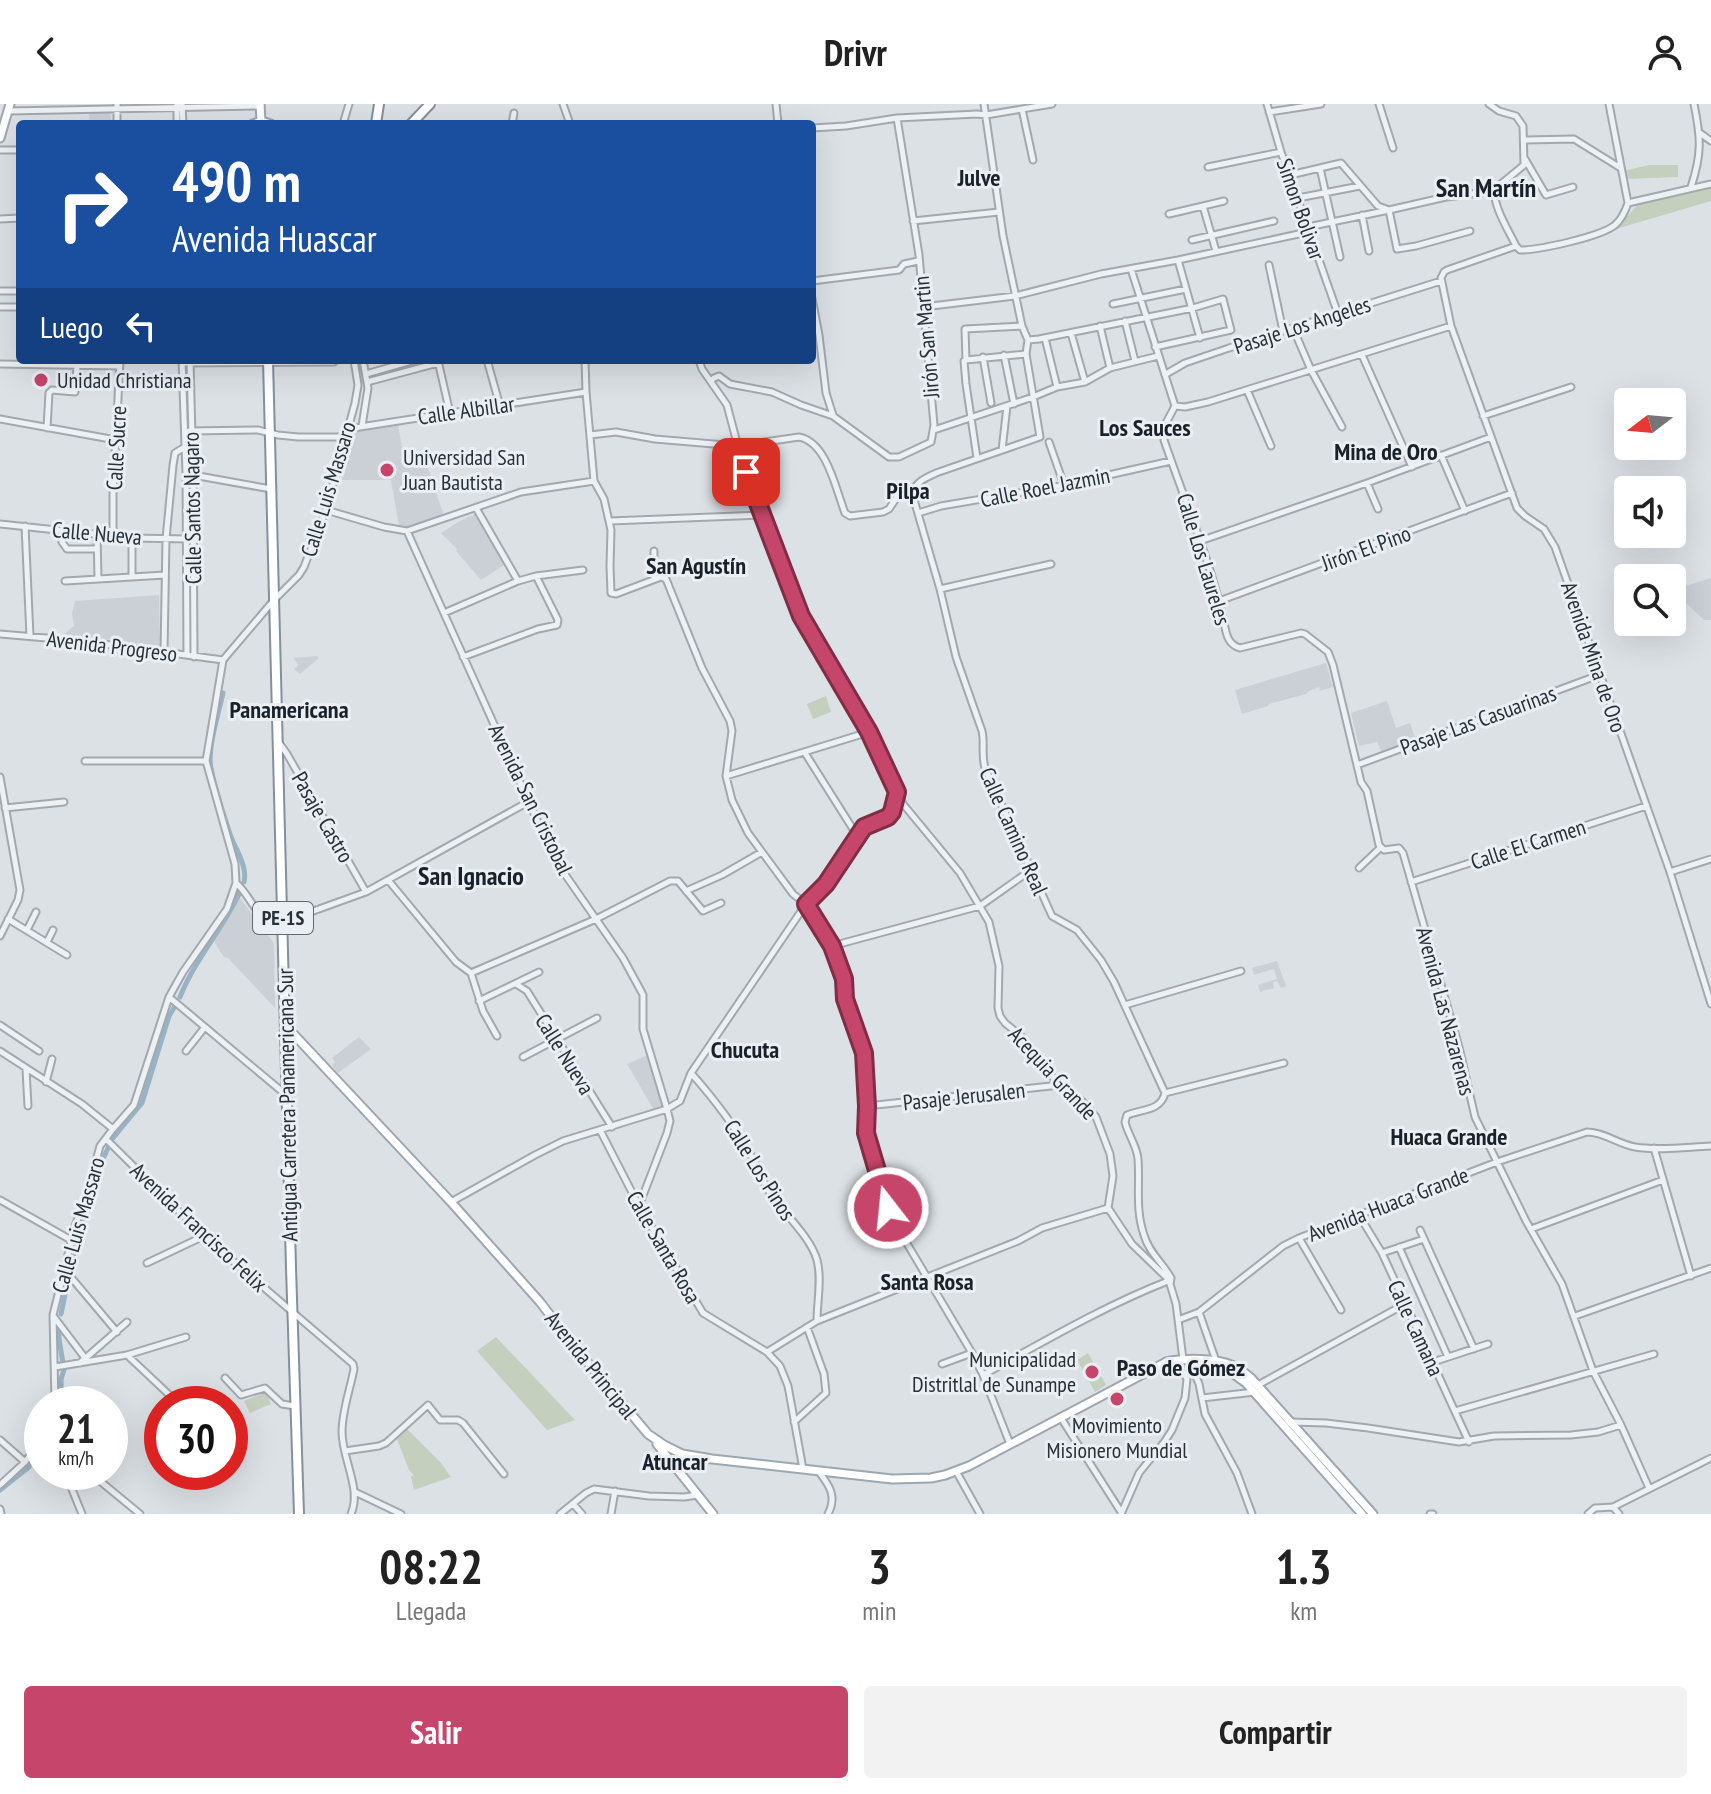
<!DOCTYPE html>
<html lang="es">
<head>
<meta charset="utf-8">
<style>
  :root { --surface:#fff; --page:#f2f2f2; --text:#222; --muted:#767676; --accent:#c6456a }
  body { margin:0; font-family:"PT Sans Narrow",sans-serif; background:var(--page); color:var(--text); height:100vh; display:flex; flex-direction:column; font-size:30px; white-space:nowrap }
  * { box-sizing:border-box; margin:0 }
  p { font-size:26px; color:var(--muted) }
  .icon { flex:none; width:44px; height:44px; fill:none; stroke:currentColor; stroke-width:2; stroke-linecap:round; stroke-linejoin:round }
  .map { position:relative; height:1410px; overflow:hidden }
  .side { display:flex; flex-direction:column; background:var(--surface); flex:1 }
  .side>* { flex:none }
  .top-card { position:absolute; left:16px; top:16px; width:800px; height:244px; border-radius:8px; box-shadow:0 8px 32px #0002; background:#1a4fa0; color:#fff; overflow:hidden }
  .needle { width:52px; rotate:254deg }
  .tools { position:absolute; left:1614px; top:284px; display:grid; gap:16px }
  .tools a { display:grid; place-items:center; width:72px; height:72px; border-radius:8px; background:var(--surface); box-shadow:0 8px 32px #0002; font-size:40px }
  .speed { position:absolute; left:24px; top:1282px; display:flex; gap:16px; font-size:40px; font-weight:700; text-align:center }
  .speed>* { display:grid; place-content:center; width:104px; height:104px; border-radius:50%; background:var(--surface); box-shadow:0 8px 32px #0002; line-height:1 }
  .speed small { font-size:20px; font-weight:400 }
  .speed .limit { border:12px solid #d22; background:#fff; color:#111 }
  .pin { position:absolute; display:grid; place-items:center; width:68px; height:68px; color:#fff; margin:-34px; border-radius:16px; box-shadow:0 4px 12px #0006 }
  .me { position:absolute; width:88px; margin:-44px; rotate:344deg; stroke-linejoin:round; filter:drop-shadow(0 0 6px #0008) }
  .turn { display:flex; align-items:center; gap:28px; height:168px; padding:0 24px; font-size:36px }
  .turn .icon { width:104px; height:104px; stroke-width:2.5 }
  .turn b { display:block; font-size:56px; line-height:68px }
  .then { display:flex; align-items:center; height:76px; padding:0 24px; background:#0003; gap:16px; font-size:30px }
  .eta { display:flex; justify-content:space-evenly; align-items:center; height:136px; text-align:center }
  .eta b { font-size:48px; font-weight:600; line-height:56px }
  .button { display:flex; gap:16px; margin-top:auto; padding:16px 24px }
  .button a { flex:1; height:92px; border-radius:8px; background:var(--accent); color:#fff; font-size:32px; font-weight:600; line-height:92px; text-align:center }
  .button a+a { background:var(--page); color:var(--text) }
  header { display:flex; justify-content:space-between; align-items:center; height:104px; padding:0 24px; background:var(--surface); font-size:36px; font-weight:600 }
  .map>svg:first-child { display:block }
  .built { fill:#cad0d6 }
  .green { fill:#c4cfbd }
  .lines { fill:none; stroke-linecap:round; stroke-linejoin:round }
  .canal { stroke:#98b3c4; stroke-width:5 }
  .minor-casing { stroke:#a2a9ae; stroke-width:9 }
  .major-casing { stroke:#9ca7b0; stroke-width:11 }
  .highway-casing { stroke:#84909b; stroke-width:12 }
  .minor { stroke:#eef1f4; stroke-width:5 }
  .major { stroke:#fff; stroke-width:7 }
  .highway { stroke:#fff; stroke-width:8 }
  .route-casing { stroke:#812d45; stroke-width:20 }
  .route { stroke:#c6456a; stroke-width:14 }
  .poi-dot { fill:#c6456a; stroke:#ebeff3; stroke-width:3 }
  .labels { text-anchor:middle; stroke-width:6; stroke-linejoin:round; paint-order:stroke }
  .shield { fill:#ebeff3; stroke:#616a72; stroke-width:2 }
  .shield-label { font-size:20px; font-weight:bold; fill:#26313a }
  .street-label { font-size:22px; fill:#26313a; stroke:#ebeff3 }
  .poi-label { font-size:22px; fill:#26313a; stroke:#ebeff3; text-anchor:start }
  .neighbourhood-label { font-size:24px; font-weight:bold; fill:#19222b; stroke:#ebeff3 }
  .quarter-label { font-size:26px; font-weight:bold; fill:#19222b; stroke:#ebeff3 }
</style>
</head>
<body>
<header><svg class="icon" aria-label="back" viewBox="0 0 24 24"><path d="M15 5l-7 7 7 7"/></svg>Drivr<svg class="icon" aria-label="person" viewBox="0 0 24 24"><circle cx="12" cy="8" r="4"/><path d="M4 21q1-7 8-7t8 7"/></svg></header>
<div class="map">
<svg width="1711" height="1410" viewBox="0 0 1711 1410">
  <rect width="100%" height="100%" fill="#dce1e5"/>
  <!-- built -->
  <path class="built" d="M89,9H110L112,20H90Z
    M398,320L404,356L425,355L444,412L410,423L399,422L391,376H342L354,328Z
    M477,409L507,459L481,476L456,447L457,445L441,429L458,418Z
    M1711,474V516H1704L1672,486Z
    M159,491L160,542L64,530L74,522L72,509L75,497Z
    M317,552L319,554L300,570L294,565L297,563L298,560L293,554Z
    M1326,559L1333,583L1320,587L1319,583L1309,587L1306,590L1269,600L1268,602L1242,610L1235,586Z
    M1387,597L1396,624L1410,619L1415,634L1413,635L1414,639L1382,649L1377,638L1359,642L1351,609Z
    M239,793L274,839L275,904L228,854L224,853L216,841L214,835Z
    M1277,857L1286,882L1281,884L1277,877L1273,878L1274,884L1260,888L1258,881L1277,875L1274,865L1254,871L1252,864Z
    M359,933L371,945L338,969L332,961L335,958L332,954Z
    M648,951L664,1001L654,1006L627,960Z"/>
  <!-- green -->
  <path class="green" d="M1649,61H1678V73L1625,75L1623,67Z
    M1711,82V97L1616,125L1640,98Z
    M826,592L831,608L813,615L807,600Z
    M496,1233L575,1316L547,1326L477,1247Z
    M1088,1249L1106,1281L1095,1288L1077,1256Z
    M266,1288L271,1300L250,1309L244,1297Z
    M407,1325L441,1359L451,1373L414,1386L411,1373L414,1371L409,1366L397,1335Z"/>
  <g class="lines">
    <!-- canal -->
    <path class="canal" d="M223,589C219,608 207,645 211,664C215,686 223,709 230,730C235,745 248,762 244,778
      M180,893C195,855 223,825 240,788
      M113,1034L142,999L169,912L175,902
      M71,1162L81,1118L92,1094L101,1059L109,1042
      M61,1210L69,1171
      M59,1225V1235L63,1259
      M62,1300L61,1275L64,1266
      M31,1359L42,1346
      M0,1386L29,1363"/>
    <!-- minor casing -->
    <g class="minor-casing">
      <path id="minor" d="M182,0L183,20
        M563,0L570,20
        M776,0L778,20
        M984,0L1003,132L1022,222L1028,236
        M1267,0L1281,48L1338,210
        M1379,0L1393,44
        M1489,0L1499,7L1516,12L1523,22L1524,61L1495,85C1492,101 1509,127 1516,142
        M1609,0L1628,99C1625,108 1622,115 1615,121C1600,133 1539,146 1520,146L1516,142L1447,166L1444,168L1441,174L1451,222L1517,404L1525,412L1544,425L1555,443L1670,768L1711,900
        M1022,5L1033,56
        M9,7L261,2
        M1269,8L1321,0
        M117,20V0
        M177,20V1
        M343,20L349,0
        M512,20L514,9
        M812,24L846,22L897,14L977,10L986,11L1052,0
        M1700,29L1711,37
        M1525,36L1574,35L1619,63
        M0,46H20
        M1525,55L1546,91L1573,83
        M1208,63L1281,48
        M1320,64L1340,153
        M1290,71L1341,59L1378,102L1389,106L1446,93L1495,87
        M1691,83C1702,50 1701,34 1694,0
        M1298,94L1360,82
        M1628,99L1711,80
        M1203,102L1224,97
        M1169,110L1203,102L1216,147
        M1362,111L1369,147
        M0,115L20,114
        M913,117L999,108
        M1308,123L1389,106L1397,145L1416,142L1470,127
        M1192,136L1274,117
        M1178,156L1200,234
        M1269,161L1283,227
        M1131,165L1175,302
        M812,177L899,166L904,160L918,157
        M0,187H20
        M812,194L819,231L826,289L833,311
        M1113,200L1186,185
        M0,203H20
        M923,203L1015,192L1101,170L1178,156L1308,128
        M1125,217L1135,257
        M1100,222L1110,264
        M1293,224L1311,266L1342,323
        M1071,229L1085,278
        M1045,234L1057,283
        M1028,236L1039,235L1193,204L1223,195L1231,226L1155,243
        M1004,251L1014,300
        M1362,251L1412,363
        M983,253L991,299
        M182,256L186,369L187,551
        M190,256L193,371L194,553
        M487,256L500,302
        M585,256L586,288L594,377L604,395L611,426L610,462L611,489L616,490L661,473L666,475L702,564L730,617L732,627L726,672L732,696L748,729L793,790L806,800L832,842L844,875L845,895L864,949L867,1002L866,1029L893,1116L972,1249L983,1271L1010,1340
        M699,256L702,265L727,301L741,354L801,512L869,628L903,700L960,769L989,818L999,862L998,904L1000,912L1005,919L1021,932L1038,959L1063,983L1082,997L1096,1013L1110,1050L1113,1072L1108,1104L1132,1140L1166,1173L1170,1180L1176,1200L1183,1255
        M966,256L1026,250
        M438,257L450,309
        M182,259L334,258
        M0,260L120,262
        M366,270L415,256
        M1166,270L1185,259L1229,244L1441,177
        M711,277L714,274L719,272L730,280L772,288L801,301L833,312L889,353H899L931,338L934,321L919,151L897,14
        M367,278L438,259
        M1247,286L1271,342
        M1175,302L1166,319L1164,336C1184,395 1209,453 1223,514C1226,527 1226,540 1240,544L1301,529L1305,530L1328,548L1333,561L1361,678L1367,687L1379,741L1384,746L1399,744L1403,749L1459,943L1475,1013L1526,1117L1562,1180L1593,1267L1621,1321L1649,1384
        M1175,302L1185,303L1208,298L1451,222
        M1483,312L1571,283
        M0,315L116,336
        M362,322L368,284L363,256
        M47,324L49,289L52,286L75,288L77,262
        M347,325L586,288
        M934,326L1033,293L1057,283L1085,278L1110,264L1158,252
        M189,327L258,326L278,331L298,333H346
        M590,331L616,328L655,335L737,342L799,333C827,338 836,386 845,409L850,412L883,408L889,405L897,393L912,389
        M1049,338L1064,381
        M1002,346L1007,302
        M1441,351L1465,407
        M977,354L966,280L964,257L966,256L965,225L1022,222
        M193,371L271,385
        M1367,379L1378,405
        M912,389L940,485L956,553L982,627C985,640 981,650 985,664L1052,812L1077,826L1101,856L1114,878L1165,989
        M912,389C917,377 924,375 936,369L1040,333L1026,250L1028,236
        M476,404L518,477
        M326,406L384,423L407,427L521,388L594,377
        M918,409L941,402L1064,381L1171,357
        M610,417L762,411
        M0,420L132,434L189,435
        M25,422L30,532
        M64,427L62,438L67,445H97
        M407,427L555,756L623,854L641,887L643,891V925L667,1005L563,1037L535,1051L451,1098
        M97,430L98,474
        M113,432V390L120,256
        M132,434V473
        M1200,437L1367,379L1491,333
        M654,447V475
        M65,477L165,471
        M940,485L1051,460
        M1219,497L1512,389
        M444,509L518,477L536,472L583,466
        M0,530L81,537L223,556
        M164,548L166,435L173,361L175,349L185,343
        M463,553L538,525L557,521L558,516L536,472
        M280,640L287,650L366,788
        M805,649L858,733
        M85,657H206
        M1357,661L1599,571
        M726,672L869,628
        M0,673L20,786L18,796L0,832
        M5,704L64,698
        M1359,764L1380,744
        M1670,768L1711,755
        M388,776L456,858L471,869L483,907L497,932
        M1411,778L1646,702
        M236,779C253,793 256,821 283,818L366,788L528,698
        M686,787L722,771L762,748
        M8,815L67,851
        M27,826L36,808
        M47,838L53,826
        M832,842L980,802L1031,766
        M471,869L596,815L670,777H678L703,807L721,799
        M516,880L527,887L612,1023
        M169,893L285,990
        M479,897L539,868
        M1125,901L1241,867
        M0,921L39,947
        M0,947L82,1000L113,1025
        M186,947L205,923
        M523,953L597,914
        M26,965L28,1002
        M691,969C714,995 735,1022 752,1053C759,1065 763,1079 771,1091C785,1110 811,1134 817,1156C822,1175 817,1198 817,1217
        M46,978L52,955
        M1165,989C1161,1007 1142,1005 1127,1011L1125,1018C1128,1031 1137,1042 1138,1055C1140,1081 1135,1105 1144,1131C1149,1149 1163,1159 1171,1174L1170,1180
        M1165,989L1284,959
        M867,1002L1060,981
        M600,1026L639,1102L703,1209L767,1248L780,1262L788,1282L803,1365
        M106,1035L204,1132L353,1260L354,1265C350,1286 342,1307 342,1328C342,1355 362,1385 351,1410
        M1654,1044L1691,1172
        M0,1096L71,1136
        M639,1102L667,1029L670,1017L667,1005L680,997L691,969L806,800L826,780L864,723L888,713L892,708L897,688
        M1359,1111L1382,1149L1469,1338
        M1531,1125L1663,1076
        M1420,1126L1474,1245
        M1299,1134L1341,1206
        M1399,1143L1448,1253
        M1382,1149L1424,1135
        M147,1159L204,1132
        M64,1165L117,1228
        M1199,1208L1216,1257
        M1575,1212L1711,1164
        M54,1213L85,1254
        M1178,1216L1199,1208L1283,1142L1299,1134L1497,1058L1587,1028C1604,1028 1618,1040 1635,1043C1659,1047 1687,1043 1711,1042
        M767,1248L817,1217L1018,1137L1042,1124L1108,1104
        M127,1251L179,1300
        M1189,1255L1199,1280L1205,1310L1237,1369L1252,1410
        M1439,1256L1488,1240
        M80,1259L127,1218
        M942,1260L972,1249
        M55,1263L127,1251L186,1233
        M983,1271C1043,1238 1104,1202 1168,1177
        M225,1274L241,1291L265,1284L282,1300L295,1302
        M1258,1281L1405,1200
        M1202,1294L1255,1288
        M55,1300L53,1211L75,1122L86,1094L100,1042L113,1025L134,1001L169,893L183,868L227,805L236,779L235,760L206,657L223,556L274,496L299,471L304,463L326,406L355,299L358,281L354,256
        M1455,1307L1654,1250
        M1061,1314L1121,1408
        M794,1318L826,1289L824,1270L807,1223
        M1291,1318L1326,1319L1368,1324L1459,1338L1494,1332L1571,1331L1598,1328L1621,1321
        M0,1336L25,1358
        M345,1347L379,1342L386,1339L428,1301L440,1316H458L463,1319L504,1370
        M956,1367L980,1410
        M65,1368L82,1410
        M89,1368L140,1410
        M819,1368C830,1382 837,1393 828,1410
        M0,1381L25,1358L42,1335
        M355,1388L401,1410
        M573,1400L582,1410
        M1613,1403L1619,1410
        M0,1405L1,1410
        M560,1410L586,1389L594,1385L649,1392L684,1393L698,1391
        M611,1410L615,1387
        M1121,1410L1139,1369L1165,1337L1172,1326L1185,1294L1187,1275L1176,1256
        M1430,1410H1433
        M1588,1410L1595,1404L1613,1403L1711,1354"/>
    </g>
    <!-- major casing -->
    <g class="major-casing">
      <path id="major" d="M260,0L261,17
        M253,20L261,17L271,20
        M0,34L10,0
        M285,921L451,1098L540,1198L573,1241L648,1330L664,1341L682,1350L712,1355L892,1375L931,1374L945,1371L969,1362L1166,1258C1185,1254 1217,1254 1234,1262C1240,1265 1246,1270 1251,1274L1373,1410
        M1220,1259L1224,1263L1246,1279L1362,1410
        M657,1340L713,1410"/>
    </g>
    <!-- highway casing -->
    <g class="highway-casing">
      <path id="highway" d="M376,20L379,0
        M411,20L430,0
        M268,256L291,1164L299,1410"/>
    </g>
    <!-- minor -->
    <use href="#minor" class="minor"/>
    <!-- major -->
    <use href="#major" class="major"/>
    <!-- highway -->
    <use href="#highway" class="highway"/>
  </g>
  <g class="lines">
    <!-- route casing -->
    <g class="route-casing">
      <path id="route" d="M746,368L801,512L869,628L897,688L892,708L888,713L864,723L826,780L806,800L832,842L844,875L845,895L864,949L867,1002L866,1029L888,1104"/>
    </g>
    <!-- route -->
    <use href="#route" class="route"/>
  </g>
  <!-- markers -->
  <g class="poi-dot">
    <circle cx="41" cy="276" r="8"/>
    <circle cx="387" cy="366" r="8"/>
    <circle cx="1092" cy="1268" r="8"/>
    <circle cx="1117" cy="1295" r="8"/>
  </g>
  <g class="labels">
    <!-- shield labels -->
    <rect class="shield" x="253" y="798" width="60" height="32" rx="6"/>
    <g class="shield-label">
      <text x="283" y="821">PE-1S</text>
    </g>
    <!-- street labels -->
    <g class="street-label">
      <text transform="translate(1301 105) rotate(71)" y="8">Simon Bolivar</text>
      <text transform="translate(1302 221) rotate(-18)" y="8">Pasaje Los Angeles</text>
      <text transform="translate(926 233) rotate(-95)" y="8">Jirón San Martin</text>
      <text transform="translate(466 306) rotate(-8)" y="8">Calle Albillar</text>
      <text transform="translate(116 344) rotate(-87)" y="8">Calle Sucre</text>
      <text transform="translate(1045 383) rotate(-11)" y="8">Calle Roel Jazmin</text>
      <text transform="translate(328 385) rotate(-73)" y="8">Calle Luis Massaro</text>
      <text transform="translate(192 404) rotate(-91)" y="8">Calle Santos Nagaro</text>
      <text transform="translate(97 429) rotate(5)" y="8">Calle Nueva</text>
      <text transform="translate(1366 444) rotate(-20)" y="8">Jirón El Pino</text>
      <text transform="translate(1204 455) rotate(73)" y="8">Calle Los Laureles</text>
      <text transform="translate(112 542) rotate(7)" y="8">Avenida Progreso</text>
      <text transform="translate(1594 553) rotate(71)" y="8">Avenida Mina de Oro</text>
      <text transform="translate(1478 616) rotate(-20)" y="8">Pasaje Las Casuarinas</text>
      <text transform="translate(531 695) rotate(64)" y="8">Avenida San Cristobal</text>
      <text transform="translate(323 713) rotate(60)" y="8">Pasaje Castro</text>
      <text transform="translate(1014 727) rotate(66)" y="8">Calle Camino Real</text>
      <text transform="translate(1528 740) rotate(-18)" y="8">Calle El Carmen</text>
      <text transform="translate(1446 907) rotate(75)" y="8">Avenida Las Nazarenas</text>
      <text transform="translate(565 950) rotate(58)" y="8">Calle Nueva</text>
      <text transform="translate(1053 969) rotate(47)" y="8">Acequia Grande</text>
      <text transform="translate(964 992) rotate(-6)" y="8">Pasaje Jerusalen</text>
      <text transform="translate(287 1001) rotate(-91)" y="8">Antigua Carretera Panamericana Sur</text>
      <text transform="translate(760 1066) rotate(58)" y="8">Calle Los Pinos</text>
      <text transform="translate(1388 1100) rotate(-21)" y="8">Avenida Huaca Grande</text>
      <text transform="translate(78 1121) rotate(-74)" y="8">Calle Luis Massaro</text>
      <text transform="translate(199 1123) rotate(43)" y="8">Avenida Francisco Felix</text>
      <text transform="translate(664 1143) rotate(60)" y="8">Calle Santa Rosa</text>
      <text transform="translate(1416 1224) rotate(65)" y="8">Calle Camana</text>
      <text transform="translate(591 1261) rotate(51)" y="8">Avenida Principal</text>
    </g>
    <!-- poi labels -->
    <g class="poi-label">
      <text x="57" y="284">Unidad Christiana</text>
      <text x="403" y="361">Universidad San<tspan x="403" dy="25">Juan Bautista</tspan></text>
      <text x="1076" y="1263" text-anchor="end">Municipalidad<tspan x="1076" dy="25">Distritlal de Sunampe</tspan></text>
      <text x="1117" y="1329" text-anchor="middle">Movimiento<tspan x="1117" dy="25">Misionero Mundial</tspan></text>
    </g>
    <!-- neighbourhood labels -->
    <g class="neighbourhood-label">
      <text x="979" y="82">Julve</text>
      <text x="1145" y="332">Los Sauces</text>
      <text x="1386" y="356">Mina de Oro</text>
      <text x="908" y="395">Pilpa</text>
      <text x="696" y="470">San Agustín</text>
      <text x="289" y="614">Panamericana</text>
      <text x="745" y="954">Chucuta</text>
      <text x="1449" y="1041">Huaca Grande</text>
      <text x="927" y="1186">Santa Rosa</text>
      <text x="1181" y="1272">Paso de Gómez</text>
      <text x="675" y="1366">Atuncar</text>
    </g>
    <!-- quarter labels -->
    <g class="quarter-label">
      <text x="1486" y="93">San Martín</text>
      <text x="471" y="781">San Ignacio</text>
    </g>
  </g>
</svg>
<div class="tools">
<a><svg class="needle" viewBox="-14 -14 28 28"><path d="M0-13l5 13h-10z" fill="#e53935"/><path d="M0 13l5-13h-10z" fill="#767676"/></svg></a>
<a><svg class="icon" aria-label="sound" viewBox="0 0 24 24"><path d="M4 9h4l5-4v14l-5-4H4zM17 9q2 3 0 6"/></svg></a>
<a><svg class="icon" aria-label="search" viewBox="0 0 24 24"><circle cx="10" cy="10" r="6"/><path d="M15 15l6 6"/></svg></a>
</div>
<div class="speed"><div>21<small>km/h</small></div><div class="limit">30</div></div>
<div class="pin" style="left:746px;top:368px;background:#d93025"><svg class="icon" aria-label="arrive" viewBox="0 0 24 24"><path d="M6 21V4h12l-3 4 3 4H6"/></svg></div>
<svg class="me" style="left:888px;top:1104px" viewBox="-20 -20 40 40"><circle r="17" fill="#c6456a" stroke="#fff" stroke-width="3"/><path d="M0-11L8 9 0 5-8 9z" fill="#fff"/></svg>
<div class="top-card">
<div class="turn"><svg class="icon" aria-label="right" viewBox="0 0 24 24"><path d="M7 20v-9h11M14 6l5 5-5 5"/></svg><div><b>490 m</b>Avenida Huascar</div></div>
<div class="then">Luego<svg class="icon" aria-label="left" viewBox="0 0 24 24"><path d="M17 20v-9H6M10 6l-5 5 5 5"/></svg></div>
</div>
</div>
<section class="side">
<div class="eta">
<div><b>08:22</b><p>Llegada</p></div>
<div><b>3</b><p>min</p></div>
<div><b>1.3</b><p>km</p></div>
</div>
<div class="button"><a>Salir</a><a>Compartir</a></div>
</section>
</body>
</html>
